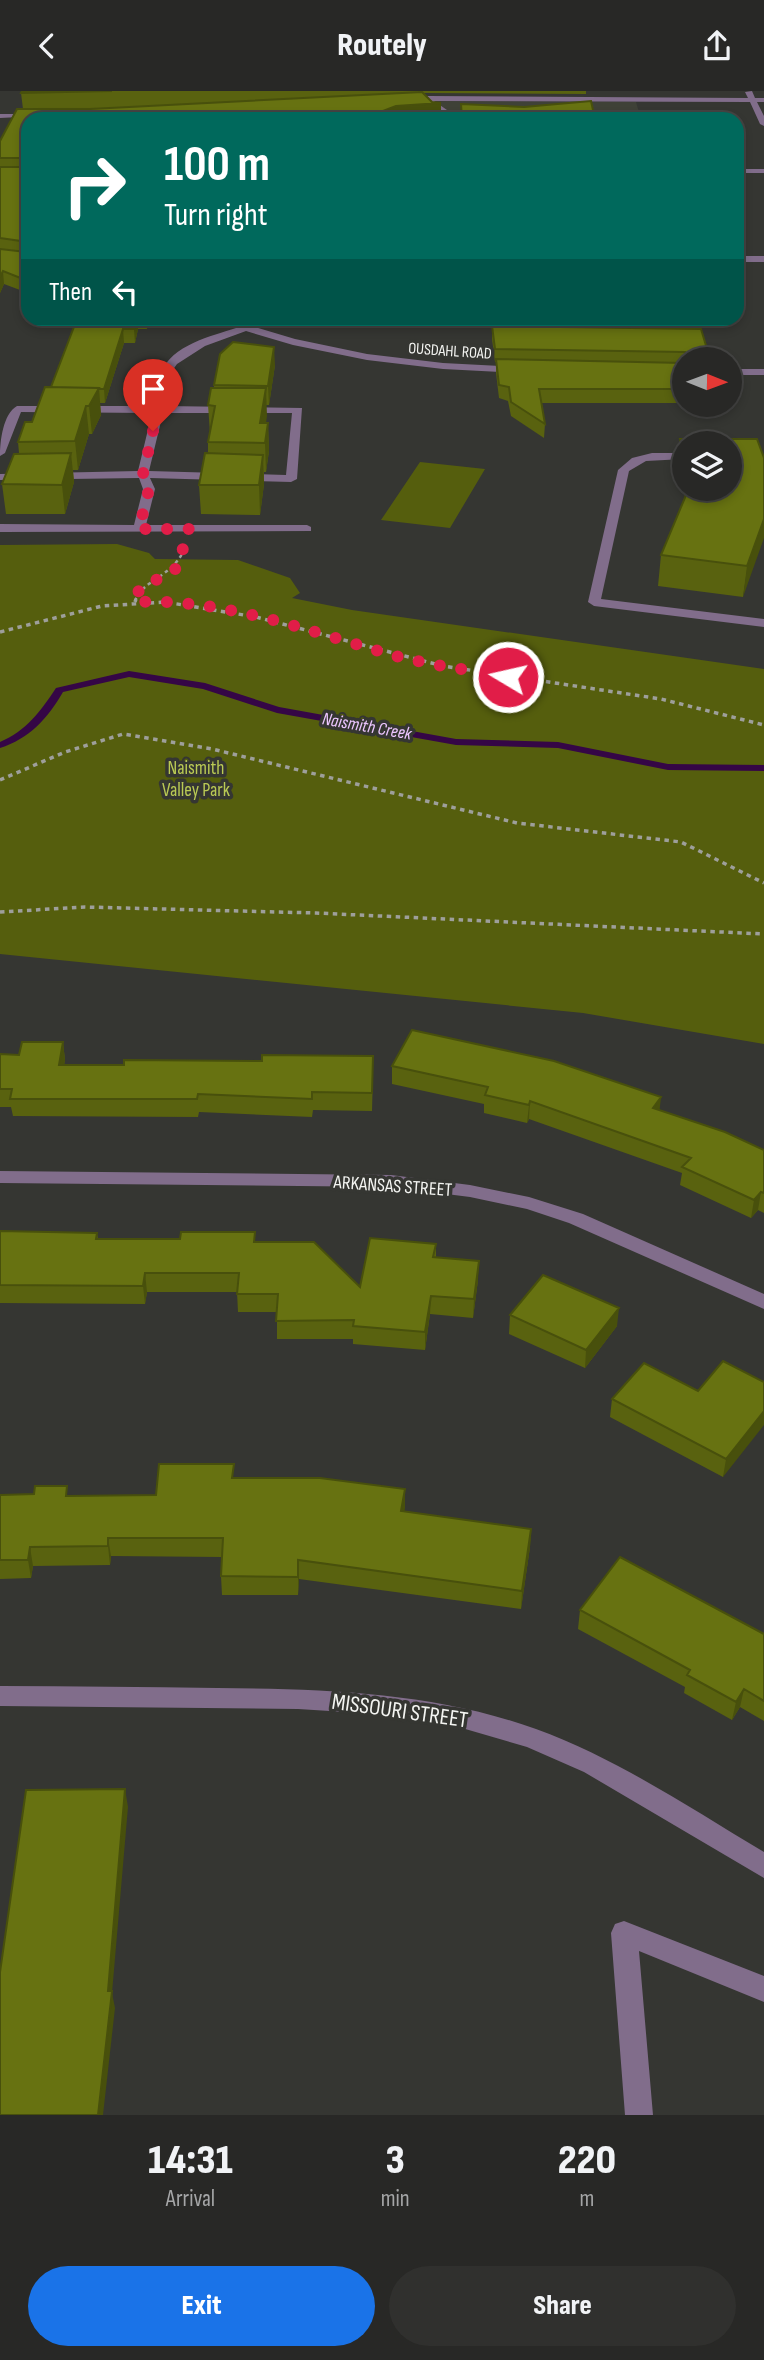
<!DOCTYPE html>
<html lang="en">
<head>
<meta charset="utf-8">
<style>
  :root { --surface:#282826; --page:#30302e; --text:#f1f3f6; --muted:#a5a6a7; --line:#444443; --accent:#1a73e8 }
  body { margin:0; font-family:"Sofia Sans Condensed",sans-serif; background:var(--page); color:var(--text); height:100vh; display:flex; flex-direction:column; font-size:26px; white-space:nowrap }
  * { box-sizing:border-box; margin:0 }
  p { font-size:23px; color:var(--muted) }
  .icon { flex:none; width:38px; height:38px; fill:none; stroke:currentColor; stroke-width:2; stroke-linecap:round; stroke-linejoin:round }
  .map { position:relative; height:2024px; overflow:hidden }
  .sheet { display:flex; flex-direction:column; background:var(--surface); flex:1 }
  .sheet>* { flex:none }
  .guide { position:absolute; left:21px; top:21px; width:723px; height:214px; border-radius:21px; box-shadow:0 4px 10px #0003,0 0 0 2px var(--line); background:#00695c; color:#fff; overflow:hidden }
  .needle { width:46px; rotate:91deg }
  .controls { position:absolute; left:672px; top:256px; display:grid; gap:14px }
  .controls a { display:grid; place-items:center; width:70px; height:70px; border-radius:50%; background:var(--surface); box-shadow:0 4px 10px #0003,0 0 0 2px var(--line); font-size:35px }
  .pin { position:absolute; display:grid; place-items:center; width:60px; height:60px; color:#fff; margin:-72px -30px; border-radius:50% 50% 50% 0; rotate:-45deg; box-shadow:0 0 7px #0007 }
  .pin .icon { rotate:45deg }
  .me { position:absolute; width:77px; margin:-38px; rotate:279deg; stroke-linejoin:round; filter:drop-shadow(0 0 5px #0008) }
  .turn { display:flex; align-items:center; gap:24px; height:147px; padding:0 28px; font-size:32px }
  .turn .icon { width:91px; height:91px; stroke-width:2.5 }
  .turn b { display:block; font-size:49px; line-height:60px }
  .then { display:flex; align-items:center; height:66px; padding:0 28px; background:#0003; gap:14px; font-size:26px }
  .eta { display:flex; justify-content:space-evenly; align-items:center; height:119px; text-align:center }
  .eta b { font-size:42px; font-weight:800; line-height:49px }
  .primary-button { display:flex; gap:14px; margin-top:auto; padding:14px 28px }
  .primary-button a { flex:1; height:80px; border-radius:42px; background:var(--accent); color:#fff; font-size:28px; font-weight:800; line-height:80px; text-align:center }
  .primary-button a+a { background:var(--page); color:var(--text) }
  header { display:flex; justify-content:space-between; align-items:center; height:91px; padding:0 28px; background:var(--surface); font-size:32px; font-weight:800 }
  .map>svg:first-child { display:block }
  .built { fill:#3f4137 }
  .green { fill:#555e0d }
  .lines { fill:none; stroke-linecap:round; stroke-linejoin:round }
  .stream { fill:#350646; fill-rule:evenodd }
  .path-far1 { stroke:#9e9f9b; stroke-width:2.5; stroke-dasharray:3.5 3.5; stroke-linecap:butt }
  .path { stroke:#9e9f9b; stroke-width:3.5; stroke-dasharray:4.5 4.5; stroke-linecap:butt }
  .minor { fill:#816d8b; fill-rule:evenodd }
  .wall { fill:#59620f; fill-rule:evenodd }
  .shaded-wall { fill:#48500c }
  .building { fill:#677211; stroke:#48500c; stroke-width:2 }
  .route { stroke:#e11d48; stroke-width:12; stroke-dasharray:0 21.6 }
  .labels { text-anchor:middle; stroke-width:7; stroke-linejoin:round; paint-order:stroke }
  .far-street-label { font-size:16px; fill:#f4f5f2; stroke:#353632 }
  .far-water-label { font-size:18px; font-style:italic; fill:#ecc6ff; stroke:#353632 }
  .park-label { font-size:19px; fill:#baca54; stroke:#353632 }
  .street-label { font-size:19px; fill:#f4f5f2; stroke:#353632 }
  .near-street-label { font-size:23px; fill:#f4f5f2; stroke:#353632 }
</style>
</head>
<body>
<header><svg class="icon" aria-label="back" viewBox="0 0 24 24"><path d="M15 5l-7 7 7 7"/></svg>Routely<svg class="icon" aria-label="share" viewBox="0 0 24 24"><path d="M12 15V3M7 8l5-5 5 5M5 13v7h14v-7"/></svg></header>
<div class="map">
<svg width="764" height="2024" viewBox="0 0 764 2024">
  <rect width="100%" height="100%" fill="#353632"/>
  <!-- built -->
  <path class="built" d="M414,10L636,11L641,28H414Z"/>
  <!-- green -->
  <path class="green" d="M420,371L485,378L450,437L381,429Z
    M117,453L149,462L155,468L238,469L290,487L300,502L292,507L352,519L764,578V953L583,922L0,863V454Z"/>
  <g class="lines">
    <!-- stream -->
    <path class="stream" d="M129,580L205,592L279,616L456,648L558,651L668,673L764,674V680L668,679L558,657L456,654L277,622L203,598L129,586L63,601C48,627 29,648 0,657V651C26,640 41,620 56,597Z"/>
    <!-- path-far1 -->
    <path class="path-far1" d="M135,510C141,490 172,486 184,459"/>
    <!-- path -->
    <path class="path" d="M135,511L136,508
      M0,541L102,515L165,511L256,526L443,575L661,608L764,634
      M0,689L65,661L123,643L212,658L517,732L681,751L764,792
      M0,821L85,816L316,822L764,843"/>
    <!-- minor -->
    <path class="minor" d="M752,0L755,7H764V11H757L764,25V35L760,33L750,11L434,10L447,19L489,22L453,24L436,19L427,10L402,8L428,5L748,7L745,1Z
      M0,23H35L39,25L0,27Z
      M737,78H764V82H737Z
      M737,165H764V171H737Z
      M216,228H228L295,248L367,263L443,272L520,276L525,279L520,282L443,278L367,269L293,254L246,240L205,255L177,273L172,280L164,315L302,317L297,388L291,391L150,387L155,398L146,434H307L311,436V440L0,441V433L134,434L143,398L139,387L0,389V383L138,380L152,322L21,321L5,362L0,365C0,350 3,323 17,315H154C156,305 158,293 161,282C171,254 212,245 236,237ZM163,322H292L286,384L149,380Z
      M730,278H764V284H730Z
      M652,362H684V368L646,370L629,380L601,508L764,528V536L594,515L588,511L618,379L632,367Z
      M0,1080L391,1084L470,1094L529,1106L583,1123L764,1203V1218L569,1132L527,1118L470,1106L391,1096L0,1092Z
      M0,1595C72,1595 145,1596 217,1597C325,1598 433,1601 536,1638C618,1668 690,1717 764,1761V1787L584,1681L527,1656L455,1635L377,1623L298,1618L0,1615Z
      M624,1830L764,1885V1911L639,1860L653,2024H625L611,1842L615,1833Z"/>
  </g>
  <!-- wall -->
  <path class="wall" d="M22,0H586V3L424,2L432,11L441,12V23L396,26L28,28V202L4,193L0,202V50L23,18L21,2Z
    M77,228H149L147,238H138L135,252H124L105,312H100L101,324L92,343H89L78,379H73L74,391L65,423H6L2,393L19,362L18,351L32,331L51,296Z
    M299,228H330V237Z
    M492,235L701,238L710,268H684V312H541L545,333L544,347L511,325L508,310L499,307L496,282V271H495L492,248Z
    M275,274L269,314H266V332H268L269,360L266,381H264V393L260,424L201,423L199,394L208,362V351L210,342L208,314L214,297V294Z
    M680,348L764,367L743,506L658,495L661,464L685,406L678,376ZM684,352L730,397H684Z
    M63,951L65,969L64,974L373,983L372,1020L313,1019L312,1026L199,1021L198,1026L13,1025L11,1016H0V963L19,964Z
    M392,975L660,1020L764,1059V1122L758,1119L751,1127L680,1094L682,1082L529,1028L527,1032L484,1022V1013L392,993Z
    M0,1140L97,1142L98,1148H180L255,1141V1151L360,1196L436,1153V1167L478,1189L473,1227L430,1223L425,1259L353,1253V1248H277V1221H238L237,1201H147L145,1213L0,1212Z
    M510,1224L617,1235L585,1277L509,1243Z
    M764,1291L723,1386L610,1326L612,1308L698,1300Z
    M235,1387L405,1398L404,1420L531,1438L530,1456L521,1518L299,1488L298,1504H222L221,1485L222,1466L111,1465L110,1474L33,1475L31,1487L0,1488V1404L68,1405L156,1404Z
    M580,1519L764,1543V1630L740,1616L732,1629L684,1602L685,1596L578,1538Z"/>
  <!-- shaded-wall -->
  <path class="shaded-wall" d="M441,12V23L396,26L391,28H362L396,15Z
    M3,180L4,193L0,202V186Z
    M137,228L138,238L135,252L134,238Z
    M146,228H149L147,238Z
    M123,238L124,252L105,312L104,298Z
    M274,256L275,274L269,314L268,295Z
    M99,297L101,324L92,343L89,315Z
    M266,297L267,325L263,352L260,332Z
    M86,315L89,343L78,379L75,350Z
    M268,332L269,360L266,381L265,352Z
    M71,362L74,391L65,423L62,394Z
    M263,364L264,393L260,424L259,394Z
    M764,428V447L743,506L747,475Z
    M63,951L65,969L61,991L59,974Z
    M661,1006L659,1024L653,1017Z
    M530,1010L529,1028L527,1032L529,1014Z
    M761,1101L758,1119L751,1127L754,1109Z
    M479,1170L478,1189L473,1227L474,1208Z
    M145,1182L147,1201L145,1213L143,1195Z
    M431,1205L430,1223L425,1259V1241Z
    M619,1217L617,1235L585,1277L586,1259Z
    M764,1320V1334L723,1386L726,1368Z
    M405,1398V1417L401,1439V1420Z
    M531,1438L530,1456L521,1518L522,1500Z
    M108,1447L111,1465L110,1474L108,1455Z
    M30,1456L33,1475L31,1487L28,1469Z
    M298,1469L299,1488L298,1504Z
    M744,1598L740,1616L732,1629L736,1611Z
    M125,1698L128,1716L112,1902L115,1917L103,2024H98L108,1900Z"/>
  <!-- building -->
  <path class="building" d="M22,0H112L21,2Z
    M422,1L432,11L441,12L396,15L362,28H28V67H0V50L17,18H90Z
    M591,10L595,28H462L461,13L524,16Z
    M28,70V151L0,147V76H27Z
    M0,158L26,161L28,159V190L3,180L0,186Z
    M77,228H137L134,238H123L104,298H99V297L51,296Z
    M492,235L701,238L710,268H687L688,264L685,261L495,258Z
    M233,251L274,256L268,295L214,294L220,263Z
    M496,268L684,272V298H539L545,333L511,311L509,296L499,294Z
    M45,296L99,297L89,315H86L75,350L18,351L25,331H32Z
    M211,297H266L260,332H268L265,352L208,351L215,315L208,314Z
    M680,348H757L764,367V428L747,475L661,464L689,397H730V352H684V362Z
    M71,362L62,394L2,393L14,363Z
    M205,362L263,364L259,394H199Z
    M412,939L554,970L661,1006L653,1017L725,1041L764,1059V1102L761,1101L754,1109L682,1076L691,1067L530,1010L529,1014L485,1004L488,996L392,975Z
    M22,951H63L59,974H124V969L262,970V964L373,965L372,1002L312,1001V1008L198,1003L197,1008H10L12,998H0V963L19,964Z
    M0,1140L97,1142L96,1148H180L181,1141H255L254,1151H314L360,1196L370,1147L436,1153L433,1166L479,1170L474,1208L431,1205L425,1241L353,1235L354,1229L276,1230L278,1203H237L239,1182H145L143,1195L0,1194Z
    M543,1184L619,1217L586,1259L510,1224Z
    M723,1270L764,1291V1320L726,1368L612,1308L644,1272L698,1300Z
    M159,1373H234L232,1387H320L405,1398L401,1420L531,1438L522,1500L298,1469V1486L221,1485L223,1447H108V1455L30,1456L28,1469H0V1404L34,1403L35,1395H67L66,1405L156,1404Z
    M620,1466L764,1543V1610L744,1598L736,1611L687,1584L690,1579L580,1519Z
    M125,1698L108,1900H112L98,2024H0V1881L26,1699Z"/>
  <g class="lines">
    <!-- route -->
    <path class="route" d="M153,340L143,383L149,398L139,438H189L177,477L139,499L135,511C222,507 309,540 392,564C430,574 469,579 508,586"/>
  </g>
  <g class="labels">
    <!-- far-street labels -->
    <g class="far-street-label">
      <text transform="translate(450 259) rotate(4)" y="6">OUSDAHL ROAD</text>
    </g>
    <!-- far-water labels -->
    <g class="far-water-label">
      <text transform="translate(367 635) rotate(10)" y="6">Naismith Creek</text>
    </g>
    <!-- park labels -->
    <g class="park-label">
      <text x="196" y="683">Naismith<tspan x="196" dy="22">Valley Park</tspan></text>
    </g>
    <!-- street labels -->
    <g class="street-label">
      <text transform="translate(393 1094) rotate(4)" y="7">ARKANSAS STREET</text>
    </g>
    <!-- near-street labels -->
    <g class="near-street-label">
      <text transform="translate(400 1619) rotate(8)" y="8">MISSOURI STREET</text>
    </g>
  </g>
</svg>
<div class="controls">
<a><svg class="needle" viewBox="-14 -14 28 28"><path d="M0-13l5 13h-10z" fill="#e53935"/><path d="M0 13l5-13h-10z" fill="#a5a6a7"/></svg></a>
<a><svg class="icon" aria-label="layers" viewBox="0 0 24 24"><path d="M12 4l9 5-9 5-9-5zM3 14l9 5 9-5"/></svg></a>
</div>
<div class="pin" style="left:153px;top:340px;background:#d93025"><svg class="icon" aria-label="arrive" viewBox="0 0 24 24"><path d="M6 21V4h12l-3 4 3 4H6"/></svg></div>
<svg class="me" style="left:508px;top:586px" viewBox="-20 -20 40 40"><circle r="17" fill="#e11d48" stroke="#fff" stroke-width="3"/><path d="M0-11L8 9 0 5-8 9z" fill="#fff"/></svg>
<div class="guide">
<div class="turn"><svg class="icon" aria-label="right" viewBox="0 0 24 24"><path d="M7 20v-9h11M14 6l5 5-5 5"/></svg><div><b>100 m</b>Turn right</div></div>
<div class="then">Then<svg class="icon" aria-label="left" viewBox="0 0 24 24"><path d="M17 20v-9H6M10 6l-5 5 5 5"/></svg></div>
</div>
</div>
<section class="sheet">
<div class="eta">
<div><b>14:31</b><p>Arrival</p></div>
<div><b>3</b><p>min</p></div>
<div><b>220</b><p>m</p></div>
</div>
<div class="primary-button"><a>Exit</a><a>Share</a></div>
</section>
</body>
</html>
